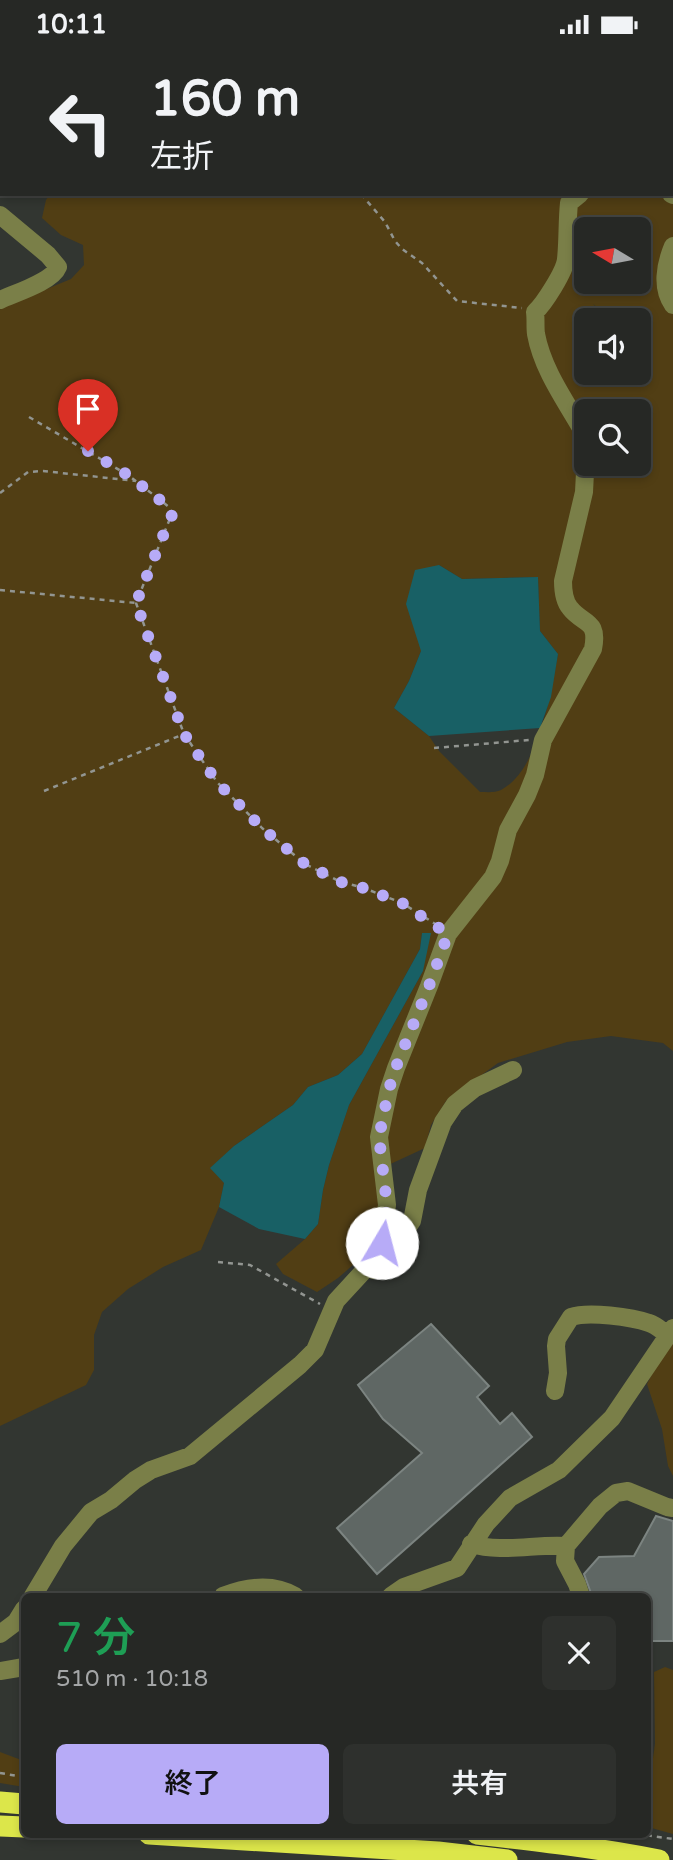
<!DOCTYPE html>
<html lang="ja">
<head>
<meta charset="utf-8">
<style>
  :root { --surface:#262825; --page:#2e302d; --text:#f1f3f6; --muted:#a4a6a7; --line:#424442; --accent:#b7abf7 }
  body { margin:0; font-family:"Varela Round","Noto Sans JP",sans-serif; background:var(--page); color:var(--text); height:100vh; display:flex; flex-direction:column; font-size:26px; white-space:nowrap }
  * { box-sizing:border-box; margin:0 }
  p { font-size:23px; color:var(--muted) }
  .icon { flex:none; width:38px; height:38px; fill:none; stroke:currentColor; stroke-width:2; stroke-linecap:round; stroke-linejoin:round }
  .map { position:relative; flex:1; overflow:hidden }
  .side { position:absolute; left:21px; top:1544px; width:630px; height:245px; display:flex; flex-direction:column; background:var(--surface); border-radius:10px; box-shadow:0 4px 10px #0003,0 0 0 2px var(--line) }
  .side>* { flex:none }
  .hud { position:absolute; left:0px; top:0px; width:674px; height:147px; box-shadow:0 4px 10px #0003,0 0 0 2px var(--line); background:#262825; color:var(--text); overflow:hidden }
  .needle { width:46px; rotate:280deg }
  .buttons { position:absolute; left:574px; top:168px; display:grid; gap:14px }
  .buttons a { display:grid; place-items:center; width:77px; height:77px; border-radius:10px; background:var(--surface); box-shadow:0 4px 10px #0003,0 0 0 2px var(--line); font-size:35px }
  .pin { position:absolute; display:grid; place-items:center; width:60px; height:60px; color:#fff; margin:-72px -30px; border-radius:50% 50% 50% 0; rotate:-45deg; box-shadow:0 0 7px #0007 }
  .pin .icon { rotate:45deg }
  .me { position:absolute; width:77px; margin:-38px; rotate:8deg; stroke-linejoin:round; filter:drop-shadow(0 0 5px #0008) }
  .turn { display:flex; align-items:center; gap:24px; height:147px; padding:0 35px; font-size:32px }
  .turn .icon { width:91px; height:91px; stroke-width:2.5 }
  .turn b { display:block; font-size:49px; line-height:60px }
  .round { display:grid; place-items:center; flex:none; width:74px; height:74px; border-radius:10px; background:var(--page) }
  .head { display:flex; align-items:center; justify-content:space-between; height:119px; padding:0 35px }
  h1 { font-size:42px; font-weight:600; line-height:52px; color:#1e9e55 }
  .primary-button { display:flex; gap:14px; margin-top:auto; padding:14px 35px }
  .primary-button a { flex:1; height:80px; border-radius:10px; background:var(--accent); color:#111; font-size:28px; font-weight:600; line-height:80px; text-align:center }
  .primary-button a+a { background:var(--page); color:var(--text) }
  .status { display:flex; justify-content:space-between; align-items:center; height:49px; padding:0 35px; background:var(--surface); direction:ltr }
  .status svg { height:19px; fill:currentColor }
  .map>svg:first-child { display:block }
  .green { fill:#513e14; fill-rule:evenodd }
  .water { fill:#186065 }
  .building { fill:#5f6764; stroke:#7c8481; stroke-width:2 }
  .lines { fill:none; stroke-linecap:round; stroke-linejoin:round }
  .path { stroke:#929591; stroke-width:2.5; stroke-dasharray:5 5; stroke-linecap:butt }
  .minor { stroke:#7a7f48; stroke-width:18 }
  .highway { stroke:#dce64a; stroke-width:21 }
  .route { stroke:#b7abf7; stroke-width:12; stroke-dasharray:0 21.6 }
</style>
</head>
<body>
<div class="status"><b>10:11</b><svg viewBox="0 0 49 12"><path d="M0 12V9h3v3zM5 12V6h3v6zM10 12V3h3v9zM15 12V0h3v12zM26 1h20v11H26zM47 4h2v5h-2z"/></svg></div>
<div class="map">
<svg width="673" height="1811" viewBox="0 0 673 1811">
  <rect width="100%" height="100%" fill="#323631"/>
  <!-- green -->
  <path class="green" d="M0,0H673V1002L663,994L611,987L567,993L498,1014L446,1052L431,1076L425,1099L384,1118L376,1196L338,1229L317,1243L283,1225L276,1215L305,1190L318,1175L323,1141L329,1116L349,1056L423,922L422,884L420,900L362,1005L338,1026L308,1038L293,1056L234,1097L211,1119L224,1134L219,1158L201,1201L163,1218L128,1240L102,1263L94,1286V1321L86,1336L0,1377V259L71,230L84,216L83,196L61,186L42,169L46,151L50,145H672V2H2V26L0,25ZM586,180H639V233H586ZM593,255L614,271H639V292L653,305L639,297V324H586V271H607ZM586,362H639V415H586ZM439,516L462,530L538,528L540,582L558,605C551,643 539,721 501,741C495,744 487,743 480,743L439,702L429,687L394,659L409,632L421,602Z
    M673,1293V1427L668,1417L662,1380L647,1335L655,1319Z
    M665,1618L673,1621V1785L648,1778V1744L655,1695L654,1623Z
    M0,1703L24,1712V1738L0,1734Z"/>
  <!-- water -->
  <path class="water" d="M439,516L462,530L538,528L540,582L558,605L551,648L540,679L429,687L394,659L409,632L421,602L406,555L415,521Z
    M422,884H431L423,922L349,1056L329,1116L323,1141L318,1175L305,1190L259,1180L219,1158L224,1134L210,1119L234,1097L293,1056L308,1038L338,1026L362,1005L420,900Z"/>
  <!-- building -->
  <path class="building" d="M431,1275L489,1337L477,1348L500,1375L512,1364L532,1388L377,1525L337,1479L422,1404L383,1370L358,1336Z
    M656,1467L673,1472V1592H648V1547H592L584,1525L599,1508L634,1507Z"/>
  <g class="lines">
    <!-- path -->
    <path class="path" d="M58,0L59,2
      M241,0V2
      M348,0L349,2
      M128,2V0
      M268,2L269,0
      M335,2L336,0
      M514,2L515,0
      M0,31L2,32
      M361,145L385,173L395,192L402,200L422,214L457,252L522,259
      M29,368L128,426L169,458L172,466L169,472L136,554L184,685L217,733L262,779L305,815L341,833L364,839L402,854L437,876
      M0,444L28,423L43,422L136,432
      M0,541L136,554
      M434,699L529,691
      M44,742L184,685
      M218,1213L250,1216L320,1255
      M0,1724L24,1728
      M637,1785L673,1790"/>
    <!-- minor -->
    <path class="minor" d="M580,145L569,154C567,173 568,192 566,210C565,222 544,255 535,263C536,270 535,278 536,285C543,323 568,355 586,388
      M671,145L673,146
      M0,166L48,206L58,218C52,233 15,244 0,251
      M673,197C665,216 661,239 673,256
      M374,1221L384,1213L412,1172L418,1141L443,1073L455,1055L475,1039L513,1021
      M555,1342L558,1324L556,1297L557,1290L571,1268C588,1262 632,1268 649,1274C656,1276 662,1282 668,1286
      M471,1495C501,1504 535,1495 566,1497
      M33,1547L63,1497L91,1463L111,1451L135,1431L151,1421L190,1407L300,1316L315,1301L336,1252L371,1214L382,1193L387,1156L379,1088L389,1040L396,1019L429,937L448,885L493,828L500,812L508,781L527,746L535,726L543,691L593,600C599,570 583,576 570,559C564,552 563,541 563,532L584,443L586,404
      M223,1547C246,1538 273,1534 295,1547
      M391,1547L404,1538L457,1519L486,1475L510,1449L559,1421L612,1369L673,1279
      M581,1547L577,1535L565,1512L566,1497L600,1457L616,1444L628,1442L667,1458L673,1459
      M0,1585L16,1573L24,1560
      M0,1622L24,1618"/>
    <!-- highway -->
    <path class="highway" d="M0,1753L24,1755
      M0,1777L24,1778
      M149,1785L438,1803L507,1811
      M477,1785C538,1792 599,1799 659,1811"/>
  </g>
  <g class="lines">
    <!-- route -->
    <path class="route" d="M88,402L128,426L169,458L172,466L169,472L136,554L184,685L217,733L262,779L305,815L341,833L364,839L402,854L448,885L429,937L396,1018L389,1040L379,1088L387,1156L382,1194"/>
  </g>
</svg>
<div class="buttons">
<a><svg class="needle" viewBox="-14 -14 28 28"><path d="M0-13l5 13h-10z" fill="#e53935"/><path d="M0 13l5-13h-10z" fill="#a4a6a7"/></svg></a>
<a><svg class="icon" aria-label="sound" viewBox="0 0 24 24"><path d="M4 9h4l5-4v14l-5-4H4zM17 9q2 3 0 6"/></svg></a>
<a><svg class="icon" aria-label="search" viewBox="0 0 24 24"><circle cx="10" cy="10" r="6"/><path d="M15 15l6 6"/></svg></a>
</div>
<div class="pin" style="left:88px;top:402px;background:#d93025"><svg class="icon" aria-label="arrive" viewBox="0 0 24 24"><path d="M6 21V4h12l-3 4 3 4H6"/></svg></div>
<svg class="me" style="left:382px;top:1194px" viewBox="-20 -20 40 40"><circle r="19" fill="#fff"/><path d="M0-13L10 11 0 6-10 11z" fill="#b7abf7"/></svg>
<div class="hud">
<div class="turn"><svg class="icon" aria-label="left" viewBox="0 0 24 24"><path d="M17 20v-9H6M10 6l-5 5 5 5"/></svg><div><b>160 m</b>左折</div></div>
</div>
<section class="side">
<div class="head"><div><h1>7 分</h1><p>510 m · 10:18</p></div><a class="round"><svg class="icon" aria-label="close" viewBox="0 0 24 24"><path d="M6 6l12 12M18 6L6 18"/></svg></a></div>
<div class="primary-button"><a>終了</a><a>共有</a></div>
</section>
</div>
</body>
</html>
